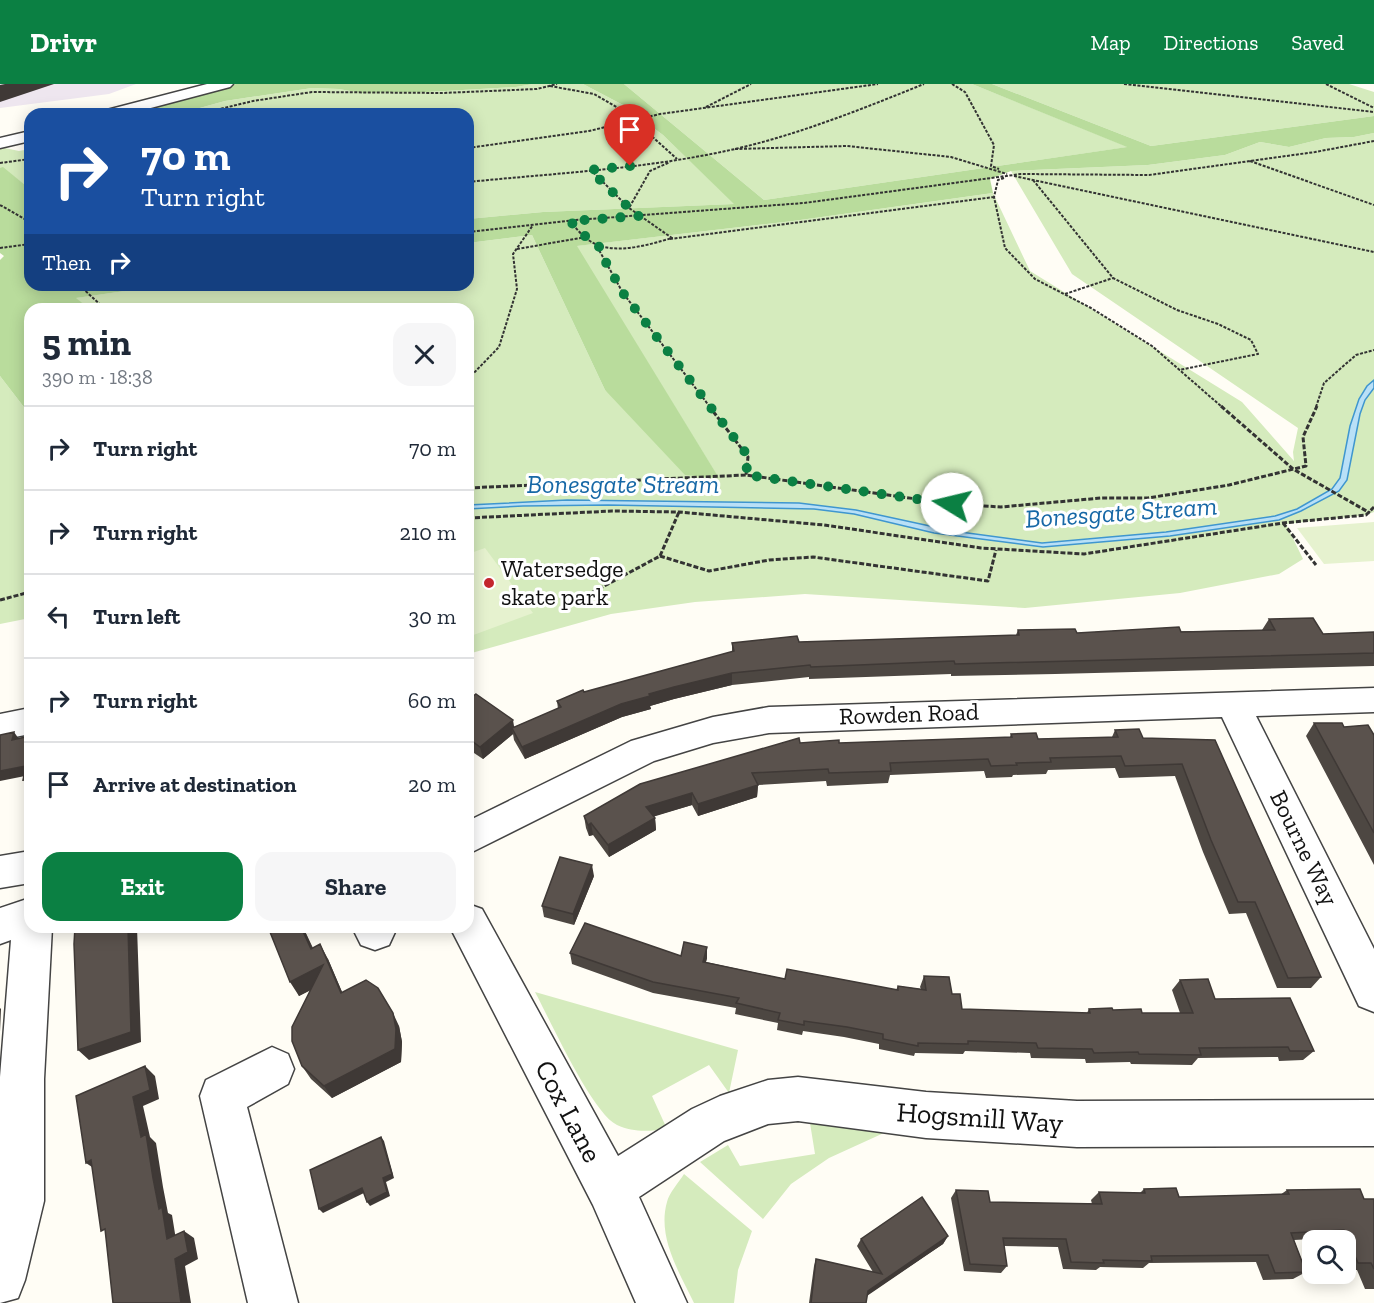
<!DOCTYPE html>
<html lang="en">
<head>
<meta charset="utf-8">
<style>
  :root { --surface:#fff; --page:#f6f6f7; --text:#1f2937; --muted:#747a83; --line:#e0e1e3; --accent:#0b8043 }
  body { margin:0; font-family:"Zilla Slab",serif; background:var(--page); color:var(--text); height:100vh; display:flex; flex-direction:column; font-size:22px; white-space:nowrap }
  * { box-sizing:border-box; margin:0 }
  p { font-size:20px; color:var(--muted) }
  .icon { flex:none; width:33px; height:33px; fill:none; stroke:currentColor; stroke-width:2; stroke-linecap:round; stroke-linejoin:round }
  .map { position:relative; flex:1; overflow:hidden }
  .sheet { position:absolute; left:24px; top:219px; width:450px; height:630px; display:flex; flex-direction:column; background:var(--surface); border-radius:18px; box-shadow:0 3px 15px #0003 }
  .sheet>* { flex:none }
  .banner { position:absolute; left:24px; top:24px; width:450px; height:183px; border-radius:18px; box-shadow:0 3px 15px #0003; background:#1a4fa0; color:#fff; overflow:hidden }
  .buttons { position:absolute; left:1302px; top:1146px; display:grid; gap:12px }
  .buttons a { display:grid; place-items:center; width:54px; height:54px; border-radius:12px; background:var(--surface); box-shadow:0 3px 15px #0003; font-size:30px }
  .pin { position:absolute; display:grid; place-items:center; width:51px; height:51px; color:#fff; margin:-62px -26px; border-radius:50% 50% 50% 0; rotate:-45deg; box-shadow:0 0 6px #0007 }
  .pin .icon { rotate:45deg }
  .me { position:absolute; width:66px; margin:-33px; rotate:279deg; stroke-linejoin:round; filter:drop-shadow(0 0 4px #0008) }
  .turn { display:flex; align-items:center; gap:21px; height:126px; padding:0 18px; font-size:27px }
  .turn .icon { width:78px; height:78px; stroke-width:2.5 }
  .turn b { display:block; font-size:42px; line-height:51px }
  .then { display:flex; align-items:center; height:57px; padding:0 18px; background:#0003; gap:12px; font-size:22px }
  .round { display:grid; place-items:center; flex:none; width:63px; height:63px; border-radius:18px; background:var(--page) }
  .overview { display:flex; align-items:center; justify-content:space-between; height:102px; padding:0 18px }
  h1 { font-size:36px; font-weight:700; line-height:45px }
  .action { display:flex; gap:12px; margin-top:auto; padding:12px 18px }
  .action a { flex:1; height:69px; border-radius:18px; background:var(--accent); color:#fff; font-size:24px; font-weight:700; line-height:69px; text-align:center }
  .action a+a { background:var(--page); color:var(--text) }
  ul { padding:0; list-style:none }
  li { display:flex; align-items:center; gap:18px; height:84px; padding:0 18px; border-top:2px solid var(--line) }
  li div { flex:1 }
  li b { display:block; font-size:22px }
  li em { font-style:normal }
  header { display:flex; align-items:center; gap:36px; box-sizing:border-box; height:84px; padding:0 30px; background:var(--accent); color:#fff }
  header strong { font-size:28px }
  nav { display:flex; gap:33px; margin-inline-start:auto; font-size:21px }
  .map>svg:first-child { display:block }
  .industrial { fill:#eee6ef }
  .green { fill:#d5ebbd }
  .forest { fill:#b9dc9c }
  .pitch { fill:#e6f2cf }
  .water { fill:#b9e0f7; stroke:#3f96cf; stroke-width:1.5 }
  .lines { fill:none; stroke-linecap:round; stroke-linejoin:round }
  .minor-casing { stroke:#444; stroke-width:3 }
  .path-far1 { stroke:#333; stroke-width:2; stroke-dasharray:3 1.5; stroke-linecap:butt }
  .path { stroke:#333; stroke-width:3; stroke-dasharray:5 2; stroke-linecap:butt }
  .minor { fill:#fff; fill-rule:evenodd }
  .wall { fill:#4d4742 }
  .shaded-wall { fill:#3f3936 }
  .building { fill:#5a524d; stroke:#3f3936; stroke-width:1.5 }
  .route { stroke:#0b8043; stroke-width:10; stroke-dasharray:0 18 }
  .poi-dot { fill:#c4262e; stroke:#fff; stroke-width:2 }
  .labels { text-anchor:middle; stroke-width:6; stroke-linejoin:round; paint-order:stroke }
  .poi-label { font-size:24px; fill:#111; stroke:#fff; text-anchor:start }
  .street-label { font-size:24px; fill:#111; stroke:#fff }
  .water-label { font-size:26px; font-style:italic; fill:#1768a6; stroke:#fff }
  .near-street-label { font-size:28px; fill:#111; stroke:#fff }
</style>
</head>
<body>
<header>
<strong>Drivr</strong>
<nav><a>Map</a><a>Directions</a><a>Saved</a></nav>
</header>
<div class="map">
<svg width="1374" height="1219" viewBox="0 0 1374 1219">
  <rect width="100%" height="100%" fill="#fffdf5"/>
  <!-- industrial -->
  <path class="industrial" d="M0,0H136L109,10L0,24Z"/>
  <!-- green -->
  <path class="green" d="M533,0H583L623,21L663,51L735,120L543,128L468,135V30H178L225,17L312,4L339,5L361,9L429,8L516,3Z
    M624,0H972L1128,63L764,116Z
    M992,0H1349L1374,8V32L1151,62Z
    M1374,49V428L1366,431L1286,440L1303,475L1279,490L1180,509L1025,524L805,510L695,518L611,530L468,570V225H90L75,214L167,201H468V159L532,151L605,306L718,393L576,162L793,137L993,109L1030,187L1242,318L1294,377L1293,368L1298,344L1072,190L1011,87L1148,81L1225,71L1260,58L1289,63L1326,54L1354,53Z
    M0,63L19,67L30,65V105L3,84H0Z
    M0,292L30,331V534L0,540Z
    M535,908L738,966L729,1009L709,981L652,1012L667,1045C650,1047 634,1049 617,1041C592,1029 550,936 535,908Z
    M810,1039L886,1048L829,1074L791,1100L763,1135L700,1078L728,1061L740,1082L815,1070Z
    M684,1090L752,1147L738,1186L734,1219H694C679,1188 657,1153 667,1118C669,1109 679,1098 684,1090Z"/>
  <!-- forest -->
  <path class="forest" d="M236,0H533L516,3L428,8L361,9L339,5L312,4L225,17L178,30H119Z
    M583,0H624L764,116L1127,63L972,0H992L1151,62L1374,32V49L1354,53L1326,54L1289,63L1260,58L1225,71L1148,81L1011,87L990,95L993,109L793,137L577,162L719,394L685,391L605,306L532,151L468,159V135L543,128L734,120L663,51L623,21Z
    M3,83L30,105V201H167L76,214L90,225H30V331L0,292V176L4,172L0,169V84Z"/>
  <!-- pitch -->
  <path class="pitch" d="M1374,438V477L1324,480L1297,444Z
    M485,464L533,529L468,553V470Z"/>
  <!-- water -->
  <path class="water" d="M1374,296V304L1365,316L1360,330L1347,396L1339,407L1301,427L1279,436L1170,452L1043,463L934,449L854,430L814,425L608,421L523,422L468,425V421L567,416L799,419L856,426L953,447L1042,459L1166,448L1275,432L1297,425L1332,405L1340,394L1350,342L1359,315L1367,302Z"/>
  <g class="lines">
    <!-- minor casing -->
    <g class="minor-casing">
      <path id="minor" d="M207,0H233L230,3L128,30H101L103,27Z
        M30,47V57L0,64V54Z
        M1374,604V628L1256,632L1374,865V928L1359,922L1222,633L769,649L713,659L654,677L468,770V737L631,657L713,633L769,623Z
        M30,624V650L0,656V630Z
        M30,767V799L0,804V772Z
        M30,814V843H52L44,995V1117L25,1196L18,1214L0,1219V993L11,856L0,860V824Z
        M468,820L482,825L618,1072L692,1025L720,1012L768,996L798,993L926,1008L1077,1017L1374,1016V1062L1077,1063L926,1054L798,1037L768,1040L724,1057L639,1113L687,1219H636L593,1121L450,843H468Z
        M352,843H393L395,848L389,861L375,866L361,861Z
        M272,963L288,970L294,985L288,1000L247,1023L298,1219H248L200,1012L206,996Z"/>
    </g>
    <!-- path-far1 -->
    <path class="path-far1" d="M952,0L965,8L994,61L991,82L999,85
      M1124,0L1374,28
      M1326,0L1374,24
      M550,2L594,10L625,28L677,75
      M706,23L751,0
      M199,30L253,17L312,8L442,9L537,5L557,0
      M468,64L589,47L660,30L878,0
      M735,65L847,62L951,73L1007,90
      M1250,77L1374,121
      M0,79L30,75
      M590,85L629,124
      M1014,92L1374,168
      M1004,94L998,96L994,113L1005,164L1035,195L1091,224L1152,262L1222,323
      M1033,96L1113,194L1177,226L1218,240L1251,256L1258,270L1179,286
      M468,98C557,89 647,85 735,65C800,50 862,25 924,0
      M0,121L30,138
      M570,137C576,144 582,152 590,157C613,172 648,161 672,154L629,124L650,87L670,78
      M468,148L576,136L804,119L1021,90L1149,91L1315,68L1374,57
      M670,155L994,113
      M599,162V166L623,209L710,323
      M0,164L30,160
      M517,165L586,153
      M79,201L105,225
      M80,203L88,201
      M1065,210L1113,194
      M468,295L499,263L517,205L513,170L533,141
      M1316,323L1324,299L1356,271L1374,266"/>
    <!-- path -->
    <path class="path" d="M709,322L748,373L746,391
      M1221,322L1293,385L1370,429
      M468,404L746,391L952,420L1001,423L1101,414H1148L1229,401L1306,382L1303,353L1317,322
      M468,434L612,427L679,428L824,441L981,464L1084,470L1283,439L1366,431L1374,423
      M1283,439L1316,481
      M660,472L709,487L769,476L813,473L988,497L996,466
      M580,515L660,472L679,428
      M0,516L30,508"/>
    <!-- minor -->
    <use href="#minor" class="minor"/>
  </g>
  <!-- wall -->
  <path class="wall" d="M1269,535L1323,550L1374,548V582L1055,590L951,592V590L809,595V593L732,601L674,615L650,622L651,625L622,633L525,675L514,656L513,650L483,675L468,665V616L514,643L558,625L557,617L584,608L732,568V559L799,558L1016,551L1018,546L1077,549L1262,546Z
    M1314,639L1374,651V781L1306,652Z
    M1115,646L1143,654L1215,656L1321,893L1311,904H1277L1246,829L1229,830L1203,768L1175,692L1119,694L1115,684L1048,686L1046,690L1013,691L1012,693L986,694L984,687L890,691L888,699L827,702L826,697L758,701L757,713L698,732L692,721L654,732L655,734L656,746L609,773L593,751L589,752L586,744L584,732L800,659H839L1010,653L1011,650L1038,655L1112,653Z
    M594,792L574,841L544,833L542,822Z
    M268,843H303L313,864L328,875L342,908L399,942L402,958L401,978L332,1014L311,995L302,982L311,906L299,912Z
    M570,869L707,874L706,878L785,895L896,906L898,902L921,905L920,903L924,892L952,910L962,925L1087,929L1089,925L1142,929H1180L1172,906L1180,896L1314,967L1303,976L1279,977L1278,973L1198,974L1192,981L1131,980L1130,978L1086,979L1085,975L1031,974L1030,969L965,967L963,970L915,969L914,972L879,965V960L844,953L803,947L802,951L777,946L778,939L735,930L736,924L653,909L572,880Z
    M1144,1105L1179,1113L1280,1111L1287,1106L1364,1115H1374V1205H1365L1357,1186H1346V1156H1332L1331,1154L1294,1156L1306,1188L1293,1195L1263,1196L1256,1178L1149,1179L1143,1184L1100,1183L1096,1186L1063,1185L1058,1163L1004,1162L1007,1182L1001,1189L964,1187L951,1114L956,1106L990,1118L1092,1120L1091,1116L1099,1108L1140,1109Z
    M948,1152L943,1160L867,1211L866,1219H809L814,1182L816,1175L873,1188L857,1162L861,1155Z"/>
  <!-- shaded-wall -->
  <path class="shaded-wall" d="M5,0H54L0,18V1Z
    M732,589V601L674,615L650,622L651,625L622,633L525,675L522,663L621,620L649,610L674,603Z
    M513,636L515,648L512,644L513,650L483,675L480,663Z
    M14,648L21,658L12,656Z
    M26,682L30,691L0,697V687Z
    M30,695V705L23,696Z
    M758,701L757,713L698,732V720Z
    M692,709V721L646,735V723Z
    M655,734L656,746L609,773L608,761Z
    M591,739L593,751L589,752L588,741Z
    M592,781L594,792L574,841L573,830Z
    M128,843H137L141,958L89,976L78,966Z
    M301,843H303L319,879L311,865Z
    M320,860L328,875L348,922L341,909Z
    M707,863V874L703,888V878Z
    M323,881L331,895L299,912L290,898Z
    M0,924L1,925L0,948Z
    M393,929L399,942L402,958L401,978L332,1014L324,1002Z
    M145,982L155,992L159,1015L143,1022L150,1053L156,1059L163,1103L168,1129L172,1131L177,1162L167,1155L141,1053L133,1013Z
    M381,1053L384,1057L394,1094L386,1098L390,1112L370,1122L367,1118L383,1094Z
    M91,1076L98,1087L86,1079Z
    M362,1104L366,1108L323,1129L319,1125Z
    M184,1147L194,1154L198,1175L185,1182L191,1219H181L175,1175Z
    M948,1152L943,1160L864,1214L868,1207Z"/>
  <!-- building -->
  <path class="building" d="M1313,534L1323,550L1374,548V569L955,580L954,577L811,583L810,581L732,589L674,603L649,610L650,612L621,620L522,663L512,644L561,623L557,617L583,606L584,608L734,567L732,559L797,552L799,558L1019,551L1018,546L1075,545L1077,549L1179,543L1181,548L1275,546L1269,535Z
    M476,610L513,636L480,663L468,654V616Z
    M1314,639H1342L1344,643L1368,641L1374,651V749Z
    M1139,645L1143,654L1215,656L1321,893L1288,894L1255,818H1238L1211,756L1182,680L1125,682L1121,672L1050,674L1051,678L1016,679L1017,681L991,682L988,675L890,679L891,687L829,689L828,685L752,689L758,701L698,720L692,709L646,723L655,734L608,761L591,739L588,741L584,732L640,700L799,654L800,659L839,656V659L1012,653L1011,650L1036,649L1038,655L1118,653L1115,646Z
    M14,648L12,656L30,652V695L23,696L26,682L0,687V651Z
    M560,773L592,781L573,830L542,822Z
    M585,839L681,872L684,858L707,863L703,878L785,895L787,885L898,906V902L926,906L924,892L949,893L952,910H960L962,925L1090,929L1089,925L1112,924L1113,926L1141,925L1142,929H1193L1180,896L1208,895L1215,915L1290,914L1314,967H1290L1288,963L1199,964L1201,971L1139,970L1138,968L1094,969L1092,965L1038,964L1036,959L968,957V960L918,959V962L883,955V950L847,943L804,937V941L778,936L780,929L736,919L739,914L653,898L570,869Z
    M75,843H128L131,948L78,966L74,860Z
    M268,843H301L311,865L320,860L341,909L366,896L378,904L393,929L396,945L395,965L324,1002L302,982L292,957V943L323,881L290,898Z
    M145,982L150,1006L133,1013L141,1053L146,1050L153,1094L159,1125L162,1123L167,1155L184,1147L188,1168L175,1175L181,1219H113L105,1145L101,1147L91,1076L86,1079L76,1012Z
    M381,1053L392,1090L383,1094L387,1108L367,1118L362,1104L319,1125L310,1086Z
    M1176,1104L1179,1113L1289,1110L1287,1106L1360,1105L1364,1115H1374V1185L1371,1179H1358L1344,1146L1291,1149L1306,1188L1275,1189L1268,1171L1151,1172L1152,1177L1103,1176L1104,1179L1071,1178L1066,1155L1003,1154L1007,1182L970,1180L956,1106L988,1107L990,1118L1102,1120L1099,1108L1145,1109L1144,1105Z
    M922,1113L948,1152L868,1207L866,1219H811L816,1175L882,1190L861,1155Z"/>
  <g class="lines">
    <!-- route -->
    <path class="route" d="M630,82L590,86L629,124L639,132L570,137L591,158L599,162V166L623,209L748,372L746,391L952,420"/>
  </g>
  <!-- markers -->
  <circle class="poi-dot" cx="489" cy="499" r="6"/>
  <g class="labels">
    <!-- poi labels -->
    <g class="poi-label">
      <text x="501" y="493">Watersedge<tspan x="501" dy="28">skate park</tspan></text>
    </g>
    <!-- street labels -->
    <g class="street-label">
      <text transform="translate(909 630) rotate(-2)" y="8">Rowden Road</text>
      <text transform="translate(1304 764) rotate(64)" y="8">Bourne Way</text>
    </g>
    <!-- water labels -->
    <g class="water-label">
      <text x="623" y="409">Bonesgate Stream</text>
      <text transform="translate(1121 428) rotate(-4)" y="9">Bonesgate Stream</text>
    </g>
    <!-- near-street labels -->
    <g class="near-street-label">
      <text transform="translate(569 1027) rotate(62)" y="10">Cox Lane</text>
      <text transform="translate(980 1033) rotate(4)" y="10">Hogsmill Way</text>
    </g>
  </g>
</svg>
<div class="buttons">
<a><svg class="icon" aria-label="search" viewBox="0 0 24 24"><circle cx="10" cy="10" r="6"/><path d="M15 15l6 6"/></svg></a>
</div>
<div class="pin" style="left:630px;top:82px;background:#d93025"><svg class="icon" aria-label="arrive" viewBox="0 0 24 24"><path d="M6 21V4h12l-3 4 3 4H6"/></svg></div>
<svg class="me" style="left:952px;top:420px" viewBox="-20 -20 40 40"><circle r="19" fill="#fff"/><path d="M0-13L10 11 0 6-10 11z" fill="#0b8043"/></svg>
<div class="banner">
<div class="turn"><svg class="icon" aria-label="right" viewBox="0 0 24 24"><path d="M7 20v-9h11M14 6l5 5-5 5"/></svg><div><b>70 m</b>Turn right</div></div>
<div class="then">Then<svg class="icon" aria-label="right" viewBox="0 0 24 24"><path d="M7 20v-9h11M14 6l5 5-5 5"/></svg></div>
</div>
<section class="sheet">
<div class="overview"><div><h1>5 min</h1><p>390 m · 18:38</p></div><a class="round"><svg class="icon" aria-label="close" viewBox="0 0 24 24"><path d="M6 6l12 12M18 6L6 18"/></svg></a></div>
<ul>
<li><svg class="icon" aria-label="right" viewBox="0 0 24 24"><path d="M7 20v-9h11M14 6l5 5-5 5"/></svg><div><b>Turn right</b></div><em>70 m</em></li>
<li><svg class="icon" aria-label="right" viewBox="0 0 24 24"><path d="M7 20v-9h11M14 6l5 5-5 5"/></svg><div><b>Turn right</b></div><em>210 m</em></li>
<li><svg class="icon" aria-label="left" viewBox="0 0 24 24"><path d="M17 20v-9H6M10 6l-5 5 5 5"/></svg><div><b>Turn left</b></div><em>30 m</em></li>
<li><svg class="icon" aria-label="right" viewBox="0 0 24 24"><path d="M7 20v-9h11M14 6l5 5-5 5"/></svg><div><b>Turn right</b></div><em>60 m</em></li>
<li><svg class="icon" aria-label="arrive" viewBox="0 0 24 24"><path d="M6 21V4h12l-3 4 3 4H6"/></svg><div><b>Arrive at destination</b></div><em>20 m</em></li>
</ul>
<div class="action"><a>Exit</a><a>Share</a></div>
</section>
</div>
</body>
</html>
